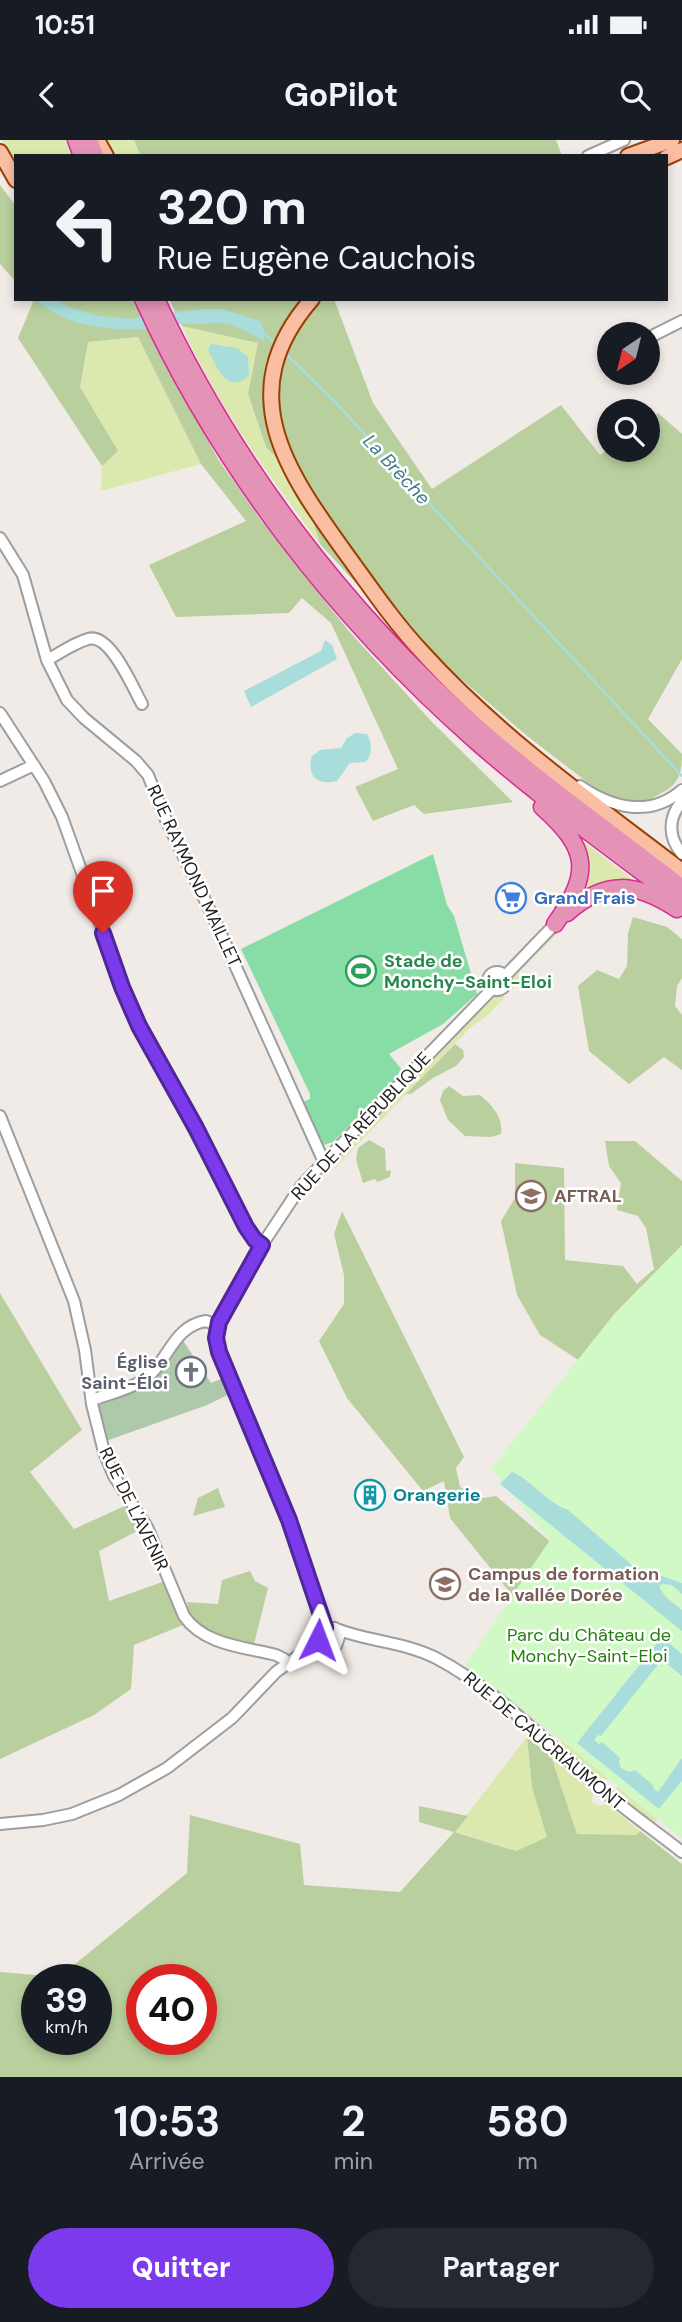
<!DOCTYPE html>
<html lang="fr">
<head>
<meta charset="utf-8">
<style>
  :root { --surface:#171b24; --page:#242831; --text:#f1f3f6; --muted:#9ea1a6; --accent:#7c3aed }
  body { margin:0; font-family:"DM Sans",sans-serif; background:var(--page); color:var(--text); height:100vh; display:flex; flex-direction:column; font-size:26px; white-space:nowrap }
  * { box-sizing:border-box; margin:0 }
  p { font-size:23px; color:var(--muted) }
  .icon { flex:none; width:38px; height:38px; fill:none; stroke:currentColor; stroke-width:2; stroke-linecap:round; stroke-linejoin:round }
  .map { position:relative; height:1937px; overflow:hidden }
  .panel { display:flex; flex-direction:column; background:var(--surface); flex:1 }
  .panel>* { flex:none }
  .top-card { position:absolute; left:14px; top:14px; width:654px; height:147px; border-radius:0px; box-shadow:0 4px 10px #0003; background:#171b24; color:var(--text); overflow:hidden }
  .needle { width:46px; rotate:215deg }
  .tools { position:absolute; left:597px; top:182px; display:grid; gap:14px }
  .tools a { display:grid; place-items:center; width:63px; height:63px; border-radius:50%; background:var(--surface); box-shadow:0 4px 10px #0003; font-size:35px }
  .speed { position:absolute; left:21px; top:1824px; display:flex; gap:14px; font-size:35px; font-weight:700; text-align:center }
  .speed>* { display:grid; place-content:center; width:91px; height:91px; border-radius:50%; background:var(--surface); box-shadow:0 4px 10px #0003; line-height:1 }
  .speed small { font-size:18px; font-weight:400 }
  .speed .limit { border:10px solid #d22; background:#fff; color:#111 }
  .pin { position:absolute; display:grid; place-items:center; width:60px; height:60px; color:#fff; margin:-72px -30px; border-radius:50% 50% 50% 0; rotate:-45deg; box-shadow:0 0 7px #0007 }
  .pin .icon { rotate:45deg }
  .me { position:absolute; width:77px; margin:-38px; rotate:3deg; stroke-linejoin:round; filter:drop-shadow(0 0 5px #0008) }
  .turn { display:flex; align-items:center; gap:24px; height:147px; padding:0 28px; font-size:32px }
  .turn .icon { width:91px; height:91px; stroke-width:2.5 }
  .turn b { display:block; font-size:49px; line-height:60px }
  .eta { display:flex; justify-content:space-evenly; align-items:center; height:119px; text-align:center }
  .eta b { font-size:42px; font-weight:700; line-height:49px }
  .action { display:flex; gap:14px; margin-top:auto; padding:14px 28px }
  .action a { flex:1; height:80px; border-radius:42px; background:var(--accent); color:#fff; font-size:28px; font-weight:700; line-height:80px; text-align:center }
  .action a+a { background:var(--page); color:var(--text) }
  .status { display:flex; justify-content:space-between; align-items:center; height:49px; padding:0 35px; background:var(--surface); direction:ltr }
  .status svg { height:19px; fill:currentColor }
  header { display:flex; justify-content:space-between; align-items:center; height:91px; padding:0 28px; background:var(--surface); font-size:32px; font-weight:700 }
  .map>svg:first-child { display:block }
  .grass { fill:#dbe9af }
  .forest { fill:#b9cf9d; fill-rule:evenodd }
  .cemetery { fill:#adc9a9 }
  .park { fill:#d0f9c6 }
  .pitch { fill:#88dda6 }
  .water { fill:#a9dddb }
  .lines { fill:none; stroke-linecap:round; stroke-linejoin:round }
  .stream { stroke:#a9dddb; stroke-width:2.5 }
  .minor-casing { stroke:#9e9e9e; stroke-width:14 }
  .major-casing { stroke:#994004; stroke-width:18 }
  .highway-casing { stroke:#d82b94; stroke-width:19 }
  .minor { stroke:#fff; stroke-width:10 }
  .major { stroke:#fabea3; stroke-width:14 }
  .highway { stroke:#e592b7; stroke-width:16 }
  .route-casing { stroke:#51269a; stroke-width:18 }
  .route { stroke:#7c3aed; stroke-width:12 }
  .labels { text-anchor:middle; stroke-width:5; stroke-linejoin:round; paint-order:stroke }
  .street-label { font-size:18px; fill:#212121; stroke:#fff }
  .shop-label { font-size:18px; font-weight:bold; fill:#366cbe; stroke:#fff; text-anchor:start }
  .leisure-label { font-size:18px; font-weight:bold; fill:#27864d; stroke:#fff; text-anchor:start }
  .education-label { font-size:18px; font-weight:bold; fill:#785e54; stroke:#fff; text-anchor:start }
  .worship-label { font-size:18px; font-weight:bold; fill:#5b616d; stroke:#fff; text-anchor:end }
  .culture-label { font-size:18px; font-weight:bold; fill:#0d838f; stroke:#fff; text-anchor:start }
  .park-label { font-size:18px; fill:#237f0e; stroke:#fff }
  .water-label { font-size:19px; font-style:italic; fill:#427d8f; stroke:#fff }
</style>
</head>
<body>
<div class="status"><b>10:51</b><svg viewBox="0 0 49 12"><path d="M0 12V9h3v3zM5 12V6h3v6zM10 12V3h3v9zM15 12V0h3v12zM26 1h20v11H26zM47 4h2v5h-2z"/></svg></div>
<header><svg class="icon" aria-label="back" viewBox="0 0 24 24"><path d="M15 5l-7 7 7 7"/></svg>GoPilot<svg class="icon" aria-label="search" viewBox="0 0 24 24"><circle cx="10" cy="10" r="6"/><path d="M15 15l6 6"/></svg></header>
<div class="map">
<svg width="682" height="1937" viewBox="0 0 682 1937">
  <rect width="100%" height="100%" fill="#f1ebe7"/>
  <!-- grass -->
  <path class="grass" d="M2,0H65L72,16H16V32Z
    M102,0H134L141,16H110Z
    M182,186L259,203L248,255L266,307L302,344L320,404C267,333 218,267 182,186Z
    M138,197L201,324L101,351L102,326L118,311L80,247L88,202Z
    M579,698L639,744L616,740L586,750Z
    M629,755L626,759L607,760L582,769L518,833L520,842L511,850L508,840L581,766L599,757Z
    M494,853H500L505,857L487,876L472,886L335,1028L334,1020Z
    M527,1597L532,1647L548,1697L516,1711L454,1691Z
    M563,1601L609,1639L600,1641L558,1605Z
    M551,1616L593,1653L592,1662L598,1666L607,1664L640,1691L637,1695L577,1694Z
    M618,1647L657,1679L654,1684L617,1656L618,1652L616,1648Z"/>
  <!-- forest -->
  <path class="forest" d="M134,0H556L562,16H141Z
    M0,45L16,66V142L0,124Z
    M30,159H132L218,319L258,376L347,489L431,581L513,662L424,674L414,665L373,681L355,647L398,629L331,483L302,458L289,473L176,477L149,425L246,381L201,324L138,197L88,202L80,247L118,311L102,326L18,198L33,162Z
    M169,159H334L373,263L432,349L561,265L600,315L609,308L648,310V280L658,273L682,294V519L648,579L682,614C682,648 670,647 644,663L604,655L526,595L377,466L320,404L302,344L266,307L248,254L258,203L182,186Z
    M633,777L667,787L682,799V838L677,846L675,866L682,875V930L664,917L629,944L589,911L578,846L597,830L619,839L627,826L628,793Z
    M455,904L463,910L464,917L456,926L433,938L411,954H406Z
    M449,946L463,956L480,955C493,966 503,977 501,994L491,997L465,996L448,980L440,960L443,951Z
    M369,1000L385,1009L386,1031L391,1030L390,1037L377,1042L375,1039L363,1043L356,1020L358,1008Z
    M605,1001H635L682,1041V1254L600,1234L540,1195L517,1155L501,1081L515,1058V1023L564,1028L565,1120L623,1126L637,1144L654,1129L646,1088L638,1076L617,1070L621,1043L609,1026Z
    M342,1071L464,1317L456,1328L460,1347L484,1358L496,1356L653,1488L563,1601L465,1525L504,1524L516,1460L450,1378L444,1341L423,1351L347,1258L319,1201L344,1164V1135L334,1094Z
    M0,1153L82,1290L30,1332L74,1389L129,1364L141,1389L99,1411L109,1461L165,1441L183,1485L134,1505L131,1549L94,1575L0,1619Z
    M218,1348L225,1367L193,1376L198,1358Z
    M250,1431L255,1441L268,1448L253,1508C225,1500 192,1497 187,1462L218,1464L222,1440Z
    M527,1597L551,1616L577,1694L637,1695L640,1691L682,1724V1937H0V1832L59,1837L187,1733L190,1675L300,1704L304,1745L400,1752L454,1692L419,1682V1666L468,1676L455,1692L516,1711L547,1697L532,1647ZM37,1839H96V1899H37ZM142,1839H201V1899H142Z"/>
  <!-- cemetery -->
  <path class="cemetery" d="M182,1199L211,1243L225,1237L232,1253L207,1265L106,1301L97,1266L99,1263L151,1244Z"/>
  <!-- park -->
  <path class="park" d="M682,1105V1699L563,1601L465,1525L550,1400L491,1329L615,1173Z"/>
  <!-- pitch -->
  <path class="pitch" d="M433,714L447,765L454,776L477,854L443,884L389,914L403,931L333,1002L324,1005L322,1004L303,962L310,959V954L241,809Z"/>
  <!-- water -->
  <path class="water" d="M35,159H56L68,167L99,176L134,179L143,176L148,189C108,191 66,187 35,159Z
    M202,169H222L258,180L262,183L265,201L228,183L176,184L171,172Z
    M211,204L237,208L248,217L249,236C226,255 218,228 208,210Z
    M325,500L332,505L337,519L251,567L244,551L321,511Z
    M355,593L367,594C372,604 373,613 366,622L350,623L337,641C317,646 306,635 312,616L320,610L341,608L347,598Z
    M512,1332C533,1341 546,1362 568,1370L633,1426L682,1443V1454L672,1445L662,1444L659,1447L666,1457L682,1470V1491L500,1344Z
    M662,1497L682,1514V1536L667,1524V1519L661,1515L657,1520L660,1522L601,1596L598,1595L594,1600L599,1604L602,1602L620,1618L619,1622L621,1628L629,1632L635,1630L654,1646L653,1648L658,1652L682,1618V1641L659,1669L577,1603Z"/>
  <g class="lines">
    <!-- stream -->
    <path class="stream" d="M261,191L277,205
      M284,212L336,263L682,636"/>
    <!-- minor casing -->
    <g class="minor-casing">
      <path id="minor" d="M588,16L624,0
        M648,198L682,181
        M0,398L23,435L47,520L67,560L84,578L136,621L148,635L166,680L216,783L324,1022
        M47,520C60,513 74,503 88,499C110,492 133,548 142,564
        M0,573L44,641L62,677L130,867L246,1088L255,1100L262,1105
        M0,641L34,625
        M580,646C612,668 650,678 682,650
        M682,661C668,678 668,697 682,714
        M488 841a9 9 0 1 1 18 0a9 9 0 1 1-18 0Z
        M505,836L555,784
        M0,976L74,1161L85,1210L92,1264L104,1312L114,1336L147,1387L184,1476C204,1505 244,1507 276,1515L284,1519L286,1524
        M92,1260C108,1254 129,1250 143,1240C168,1224 172,1186 206,1181L218,1186
        M325,1487L289,1380L219,1212L216,1195L225,1169L262,1105L301,1046L492,849
        M334,1488C368,1502 402,1501 436,1518C495,1549 544,1600 594,1643C622,1668 653,1689 682,1712
        M301,1516L336,1506L339,1497L335,1488
        M0,1684L43,1680L72,1674L119,1655L167,1628L232,1578L276,1532L309,1508L320,1490L325,1487"/>
    </g>
    <!-- major casing -->
    <g class="major-casing">
      <path id="major" d="M97,0L106,16
        M0,12L16,40
        M628,16L672,0
        M667,17L682,10
        M312,159C230,253 287,332 347,415C371,448 394,482 422,512C498,596 592,662 682,731"/>
    </g>
    <!-- highway casing -->
    <g class="highway-casing">
      <path id="highway" d="M76,0L82,16
        M89,0L95,16
        M143,159C220,328 338,480 477,602C542,659 613,710 682,762
        M156,159C231,321 344,470 478,588C543,645 614,695 682,748
        M542,667C589,709 592,732 555,784
        M567,773C606,739 635,742 677,769"/>
    </g>
    <!-- minor -->
    <use href="#minor" class="minor"/>
    <!-- major -->
    <use href="#major" class="major"/>
    <!-- highway -->
    <use href="#highway" class="highway"/>
  </g>
  <g class="lines">
    <!-- route casing -->
    <g class="route-casing">
      <path id="route" d="M103,793L122,847L139,886L196,988L246,1087L255,1100L262,1105L219,1182L216,1198L219,1212L289,1380L325,1487L319,1491L318,1500"/>
    </g>
    <!-- route -->
    <use href="#route" class="route"/>
  </g>
  <!-- icons -->
  <defs>
    <g id="supermarket-ring" transform="scale(1.575)"><circle r="9.5" fill="#fff" stroke="#3f7fe0" stroke-width="1.5"/><path d="M-6-5.5h2.5l.6 2H6L4.5 2H-2.5L-4.4-4H-6ZM-1.5 3.2a1.3 1.3 0 1 0 .1 0ZM3 3.2a1.3 1.3 0 1 0 .1 0Z" fill="#3f7fe0"/></g>
    <g id="stadium-ring" transform="scale(1.575)"><circle r="9.5" fill="#fff" stroke="#2e9e5b" stroke-width="1.5"/><path d="M0-5a6.5 5 0 1 0 0 10a6.5 5 0 1 0 0-10ZM-3.5-1.8h7v3.6h-7Z" fill="#2e9e5b"/></g>
    <g id="university-ring" transform="scale(1.575)"><circle r="9.5" fill="#fff" stroke="#8d6e63" stroke-width="1.5"/><path d="M0-5L7-2L0 1L-7-2ZM-4 1L0 2.5L4 1V4Q0 6-4 4Z" fill="#8d6e63"/></g>
    <g id="church-ring" transform="scale(1.575)"><circle r="9.5" fill="#fff" stroke="#6b7280" stroke-width="1.5"/><path d="M-1.2-6h2.4v3.5h3.3v2.4h-3.3V6h-2.4V-.1h-3.3v-2.4h3.3Z" fill="#6b7280"/></g>
    <g id="building-ring" transform="scale(1.575)"><circle r="9.5" fill="#fff" stroke="#0f9aa8" stroke-width="1.5"/><path d="M-4-6H4V6H1V3H-1V6H-4ZM-2.5-4.3h1.7v1.8h-1.7ZM.8-4.3h1.7v1.8H.8ZM-2.5-1h1.7V.8h-1.7ZM.8-1h1.7V.8H.8Z" fill="#0f9aa8"/></g>
  </defs>
  <g fill-rule="evenodd">
    <use href="#supermarket-ring" x="511" y="758"/>
    <use href="#stadium-ring" x="361" y="831"/>
    <use href="#university-ring" x="531" y="1056"/>
    <use href="#church-ring" x="191" y="1232"/>
    <use href="#building-ring" x="370" y="1355"/>
    <use href="#university-ring" x="445" y="1444"/>
  </g>
  <g class="labels">
    <!-- street labels -->
    <g class="street-label">
      <text transform="translate(194 736) rotate(65)" y="6">RUE RAYMOND MAILLET</text>
      <text transform="translate(361 986) rotate(-47)" y="6">RUE DE LA RÉPUBLIQUE</text>
      <text transform="translate(134 1369) rotate(64)" y="6">RUE DE L'AVENIR</text>
      <text transform="translate(544 1601) rotate(40)" y="6">RUE DE CAUCRIAUMONT</text>
    </g>
    <!-- shop labels -->
    <g class="shop-label">
      <text x="534" y="764">Grand Frais</text>
    </g>
    <!-- leisure labels -->
    <g class="leisure-label">
      <text x="384" y="827">Stade de<tspan x="384" dy="21">Monchy-Saint-Eloi</tspan></text>
    </g>
    <!-- education labels -->
    <g class="education-label">
      <text x="554" y="1062">AFTRAL</text>
      <text x="468" y="1440">Campus de formation<tspan x="468" dy="21">de la vallée Dorée</tspan></text>
    </g>
    <!-- worship labels -->
    <g class="worship-label">
      <text x="168" y="1228">Église<tspan x="168" dy="21">Saint-Éloi</tspan></text>
    </g>
    <!-- culture labels -->
    <g class="culture-label">
      <text x="393" y="1361">Orangerie</text>
    </g>
    <!-- park labels -->
    <g class="park-label">
      <text x="589" y="1501">Parc du Château de<tspan x="589" dy="21">Monchy-Saint-Eloi</tspan></text>
    </g>
    <!-- water labels -->
    <g class="water-label">
      <text transform="translate(397 329) rotate(47)" y="7">La Brèche</text>
    </g>
  </g>
</svg>
<div class="tools">
<a><svg class="needle" viewBox="-14 -14 28 28"><path d="M0-13l5 13h-10z" fill="#e53935"/><path d="M0 13l5-13h-10z" fill="#9ea1a6"/></svg></a>
<a><svg class="icon" aria-label="search" viewBox="0 0 24 24"><circle cx="10" cy="10" r="6"/><path d="M15 15l6 6"/></svg></a>
</div>
<div class="speed"><div>39<small>km/h</small></div><div class="limit">40</div></div>
<div class="pin" style="left:103px;top:793px;background:#d93025"><svg class="icon" aria-label="arrive" viewBox="0 0 24 24"><path d="M6 21V4h12l-3 4 3 4H6"/></svg></div>
<svg class="me" style="left:318px;top:1500px" viewBox="-20 -20 40 40"><path d="M0-17L14 15 0 8-14 15z" fill="#7c3aed" stroke="#fff" stroke-width="4"/></svg>
<div class="top-card">
<div class="turn"><svg class="icon" aria-label="left" viewBox="0 0 24 24"><path d="M17 20v-9H6M10 6l-5 5 5 5"/></svg><div><b>320 m</b>Rue Eugène Cauchois</div></div>
</div>
</div>
<section class="panel">
<div class="eta">
<div><b>10:53</b><p>Arrivée</p></div>
<div><b>2</b><p>min</p></div>
<div><b>580</b><p>m</p></div>
</div>
<div class="action"><a>Quitter</a><a>Partager</a></div>
</section>
</body>
</html>
